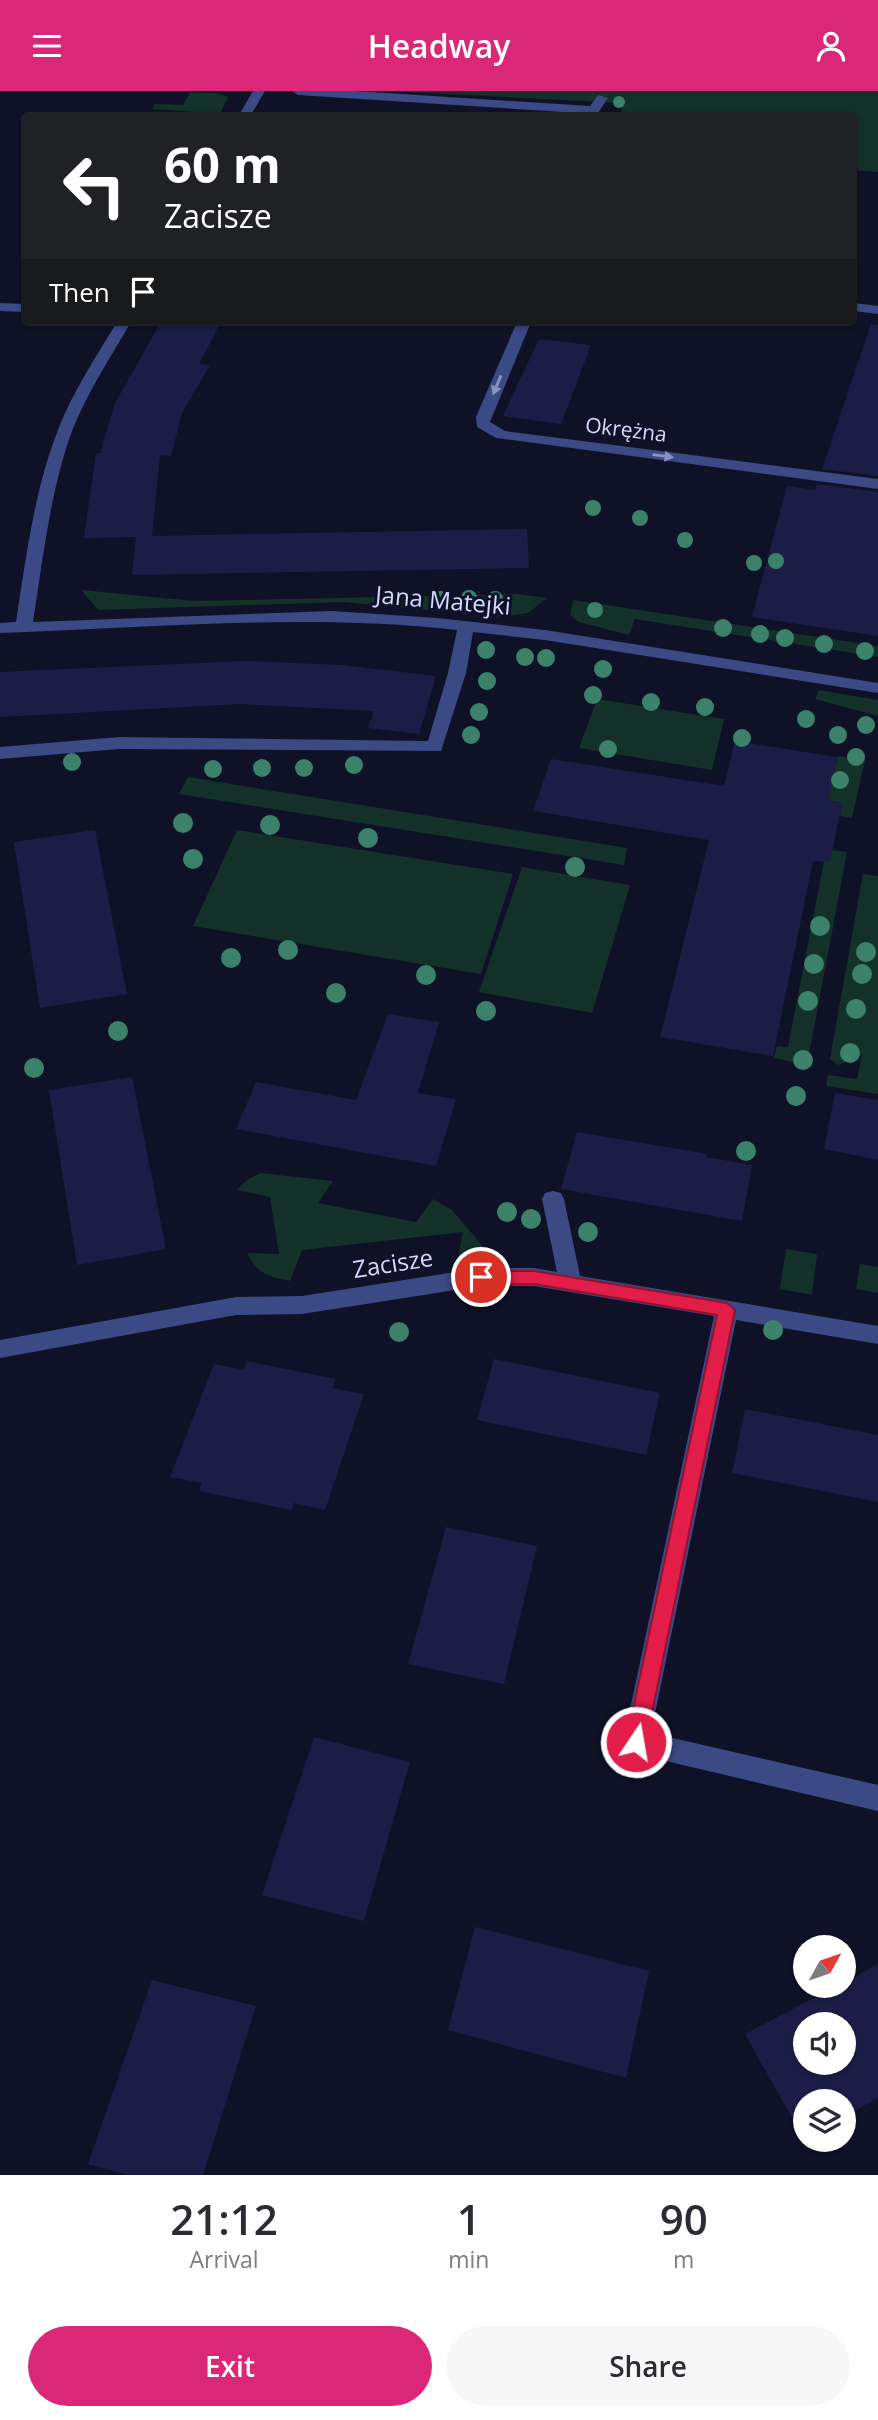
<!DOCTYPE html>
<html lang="en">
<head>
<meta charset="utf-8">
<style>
  :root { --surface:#fff; --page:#f7f7f7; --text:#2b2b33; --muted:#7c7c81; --accent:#db2777 }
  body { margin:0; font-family:"Open Sans",sans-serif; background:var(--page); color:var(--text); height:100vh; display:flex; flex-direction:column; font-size:26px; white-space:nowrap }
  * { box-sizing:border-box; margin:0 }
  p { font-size:23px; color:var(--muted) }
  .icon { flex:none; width:38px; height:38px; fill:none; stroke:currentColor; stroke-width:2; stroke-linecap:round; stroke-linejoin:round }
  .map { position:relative; height:2084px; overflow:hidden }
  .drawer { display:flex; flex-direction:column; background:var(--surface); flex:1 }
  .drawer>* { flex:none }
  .hud { position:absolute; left:21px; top:21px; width:836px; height:214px; border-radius:7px; box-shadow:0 2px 5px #0004; background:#202124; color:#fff; overflow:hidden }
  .needle { width:46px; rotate:50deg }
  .controls { position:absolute; left:793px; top:1844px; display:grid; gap:14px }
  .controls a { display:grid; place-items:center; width:63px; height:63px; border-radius:50%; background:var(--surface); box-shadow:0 2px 5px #0004; font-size:35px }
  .pin { position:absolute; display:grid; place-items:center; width:60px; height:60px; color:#fff; margin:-30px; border:4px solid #fff; border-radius:50%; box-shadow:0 2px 7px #0007 }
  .me { position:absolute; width:77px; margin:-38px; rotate:12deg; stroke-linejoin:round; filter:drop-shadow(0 0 5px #0008) }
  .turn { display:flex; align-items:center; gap:24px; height:147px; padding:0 28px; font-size:32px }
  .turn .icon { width:91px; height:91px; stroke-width:2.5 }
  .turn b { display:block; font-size:49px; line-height:60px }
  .then { display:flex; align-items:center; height:66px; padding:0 28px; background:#0003; gap:14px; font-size:26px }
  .eta { display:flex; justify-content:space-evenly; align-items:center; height:119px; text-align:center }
  .eta b { font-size:42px; font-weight:600; line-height:49px }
  .action { display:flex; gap:14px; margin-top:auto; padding:14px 28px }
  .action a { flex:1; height:80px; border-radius:42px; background:var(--accent); color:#fff; font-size:28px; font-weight:600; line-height:80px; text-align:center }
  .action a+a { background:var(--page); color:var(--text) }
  header { display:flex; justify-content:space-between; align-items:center; height:91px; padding:0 28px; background:var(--accent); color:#fff; font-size:32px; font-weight:600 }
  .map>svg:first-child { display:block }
  .green { fill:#133128 }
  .building { fill:#1c1d47; fill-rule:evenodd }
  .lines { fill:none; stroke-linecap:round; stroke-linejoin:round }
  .minor { fill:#3b4a85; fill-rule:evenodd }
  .tree { fill:#3c826a }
  .oneway { fill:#8892c2 }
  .route { fill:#e11d48; stroke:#92132f; stroke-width:2 }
  .labels { text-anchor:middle; stroke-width:6; stroke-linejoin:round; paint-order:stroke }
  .far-street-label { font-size:21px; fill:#d5dbff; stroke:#0f1127 }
  .street-label { font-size:24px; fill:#d5dbff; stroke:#0f1127 }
</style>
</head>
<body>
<header><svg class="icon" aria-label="menu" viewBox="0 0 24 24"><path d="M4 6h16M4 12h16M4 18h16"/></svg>Headway<svg class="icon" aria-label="person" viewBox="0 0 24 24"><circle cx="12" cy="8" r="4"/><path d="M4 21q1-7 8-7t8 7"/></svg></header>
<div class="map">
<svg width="878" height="2084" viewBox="0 0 878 2084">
  <rect width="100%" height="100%" fill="#0f1127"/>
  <!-- green -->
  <path class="green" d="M389,0H878V81L854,79V24H621L622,12Z
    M190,1L216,2L228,6L220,23L152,18L155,13L183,14Z
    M81,499L195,510L517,503L547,507L528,522L502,526L343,511L98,519Z
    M573,509L878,555V566L635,528L629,544L579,531L570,524Z
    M819,599L878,609V625L815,608Z
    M597,608L724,628L712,679L579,657Z
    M838,665L865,669L852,727L840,725L842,712L826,709Z
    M188,686L627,757L624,774L179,703Z
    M237,739L513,783L481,883L193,835Z
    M832,759L847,761L807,974L774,967L777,955L788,956L824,770H830Z
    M522,776L630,794L592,922L479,901Z
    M863,783L878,785V1003L826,995L828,984L857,988L862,964L838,974L830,968Z
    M260,1082L333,1090L318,1112L416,1131L433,1108L452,1119L485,1158L481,1163L458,1167L463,1141L302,1159L290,1190C268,1186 257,1182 247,1162L279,1163L270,1106L237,1099L247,1089Z
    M786,1158L817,1163L812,1204L780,1198Z
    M860,1173L878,1176V1202L856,1198Z"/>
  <!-- building -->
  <path class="building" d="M161,231H221L199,273L210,274L182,322L171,365L160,364L152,445L527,438L529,477L132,484L136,446L84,447L96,362H100L115,312Z
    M871,233L878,234V385L822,378Z
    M539,248L591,254L561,333L503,325Z
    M817,393L878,401V545L752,526L787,395L815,399Z
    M245,570L342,574L436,585L419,643L368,637L374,620L240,613L0,626V581Z
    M735,650L837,666L829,710L842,712L830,771L813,770L773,965L660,946L709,749L533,720L551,668L724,695Z
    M95,739L127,903L40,917L14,751Z
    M388,923L439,931L418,1002L456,1008L436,1075L236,1038L256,991L356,1009Z
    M132,986L166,1158L77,1174L49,999Z
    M835,1002L878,1009V1069L824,1058Z
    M577,1041L707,1063L706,1066L752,1074L742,1130L561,1098Z
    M494,1268L660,1302L646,1364L477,1329Z
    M247,1270L336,1288L332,1297L364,1303L325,1419L294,1412L291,1419L199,1400L202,1392L170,1386L214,1273L244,1279Z
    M745,1318L878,1344V1411L732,1382Z
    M446,1436L537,1455L504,1593L408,1573Z
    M314,1646L410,1671L364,1830L262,1804Z
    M475,1836L649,1880L626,1987L448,1939Z
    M878,1873V2007L844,2026V2011H805L804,2048L745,1943L837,1895H844V1892ZM805,1934H844V1972H805Z
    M152,1889L256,1915L203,2084H129L88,2073Z"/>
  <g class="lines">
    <!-- minor -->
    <path class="minor" d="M253,0H265L251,24H239Z
      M292,0H355L590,15L598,4L608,7L598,22L594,23L298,4Z
      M0,212L24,213V221L0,220Z
      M854,212L878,215V223L854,220Z
      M117,231H131C110,267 87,302 72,340C50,401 43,467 33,531L332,520L437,527L545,539L878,592V602L545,549L473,541L466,582L441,660L119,658L0,668V656L119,646L428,650L448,582L457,539C305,522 152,537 0,542V532L16,531C26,467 34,400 58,339C73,300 96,266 117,231Z
      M517,231H531L490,331L505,340L878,388V398L496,347L477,336L476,326Z
      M553,1100L561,1102L564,1108L580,1185L878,1235V1253L736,1229L651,1642L878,1694V1720L636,1663L627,1660L623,1651L714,1225L534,1195H481L302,1223L236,1224L0,1267V1249L236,1206L302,1205L481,1177H534L557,1181L542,1108L545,1102Z"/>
  </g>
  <!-- trees -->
  <g class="tree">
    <circle cx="619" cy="11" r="6"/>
    <circle cx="593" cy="417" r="8"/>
    <circle cx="640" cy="427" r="8"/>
    <circle cx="685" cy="449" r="8"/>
    <circle cx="776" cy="470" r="8"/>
    <circle cx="754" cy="472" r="8"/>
    <circle cx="469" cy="507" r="8"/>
    <circle cx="388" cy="508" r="8"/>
    <circle cx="416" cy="508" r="8"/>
    <circle cx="441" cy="508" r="8"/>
    <circle cx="495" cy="508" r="8"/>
    <circle cx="595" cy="519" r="8"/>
    <circle cx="723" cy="537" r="9"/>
    <circle cx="760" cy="543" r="9"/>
    <circle cx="785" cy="547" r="9"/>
    <circle cx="824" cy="553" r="9"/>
    <circle cx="486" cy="559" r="9"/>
    <circle cx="865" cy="560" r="9"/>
    <circle cx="525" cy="566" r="9"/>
    <circle cx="546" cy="567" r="9"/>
    <circle cx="603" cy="578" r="9"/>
    <circle cx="487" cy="590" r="9"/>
    <circle cx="593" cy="604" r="9"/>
    <circle cx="651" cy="611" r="9"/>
    <circle cx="705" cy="616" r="9"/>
    <circle cx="479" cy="621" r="9"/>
    <circle cx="806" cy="628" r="9"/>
    <circle cx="866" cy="634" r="9"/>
    <circle cx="471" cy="644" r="9"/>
    <circle cx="838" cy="644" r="9"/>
    <circle cx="742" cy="647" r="9"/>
    <circle cx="608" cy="658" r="9"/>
    <circle cx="856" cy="666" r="9"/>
    <circle cx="72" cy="671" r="9"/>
    <circle cx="354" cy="674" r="9"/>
    <circle cx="262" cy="677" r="9"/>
    <circle cx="304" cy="677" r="9"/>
    <circle cx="213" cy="678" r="9"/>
    <circle cx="840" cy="689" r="9"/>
    <circle cx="183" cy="732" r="10"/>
    <circle cx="270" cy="734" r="10"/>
    <circle cx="368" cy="747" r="10"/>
    <circle cx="193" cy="768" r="10"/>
    <circle cx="575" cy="776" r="10"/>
    <circle cx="820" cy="835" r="10"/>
    <circle cx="288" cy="859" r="10"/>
    <circle cx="866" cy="861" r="10"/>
    <circle cx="231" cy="867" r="10"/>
    <circle cx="814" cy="873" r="10"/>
    <circle cx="862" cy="883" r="10"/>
    <circle cx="426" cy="884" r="10"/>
    <circle cx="336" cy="902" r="10"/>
    <circle cx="808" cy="910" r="10"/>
    <circle cx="856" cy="918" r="10"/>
    <circle cx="486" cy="920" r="10"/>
    <circle cx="118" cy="940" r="10"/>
    <circle cx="850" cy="962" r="10"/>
    <circle cx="803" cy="969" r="10"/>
    <circle cx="34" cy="977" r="10"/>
    <circle cx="796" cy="1005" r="10"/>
    <circle cx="746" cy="1060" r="10"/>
    <circle cx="507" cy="1121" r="10"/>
    <circle cx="531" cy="1128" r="10"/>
    <circle cx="588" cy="1141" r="10"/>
    <circle cx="773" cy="1239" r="10"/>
    <circle cx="399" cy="1241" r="10"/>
  </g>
  <!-- one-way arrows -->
  <defs><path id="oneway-solid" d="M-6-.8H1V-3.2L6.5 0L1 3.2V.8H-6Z" transform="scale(1.75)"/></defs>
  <g class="oneway">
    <use href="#oneway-solid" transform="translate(497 294) rotate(113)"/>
    <use href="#oneway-solid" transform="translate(663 365) rotate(7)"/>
  </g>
  <!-- route -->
  <path class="route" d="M481,1180H534L727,1212L735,1219L646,1651L643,1658L636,1661L629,1658L626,1651L717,1224L534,1193H481L472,1186Z"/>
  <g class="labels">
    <!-- far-street labels -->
    <g class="far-street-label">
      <text transform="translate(626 339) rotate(7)" y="7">Okrężna</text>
    </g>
    <!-- street labels -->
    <g class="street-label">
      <text transform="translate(443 510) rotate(5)" y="8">Jana Matejki</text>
      <text transform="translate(393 1173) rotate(-9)" y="8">Zacisze</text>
    </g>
  </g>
</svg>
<div class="controls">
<a><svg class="needle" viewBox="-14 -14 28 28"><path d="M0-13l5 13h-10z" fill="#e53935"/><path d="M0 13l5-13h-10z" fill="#7c7c81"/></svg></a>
<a><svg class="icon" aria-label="sound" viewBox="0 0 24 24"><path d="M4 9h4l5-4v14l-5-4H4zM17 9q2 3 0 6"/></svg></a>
<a><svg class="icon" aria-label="layers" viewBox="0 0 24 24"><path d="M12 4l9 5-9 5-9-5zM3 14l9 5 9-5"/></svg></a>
</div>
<div class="pin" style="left:481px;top:1186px;background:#d93025"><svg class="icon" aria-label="arrive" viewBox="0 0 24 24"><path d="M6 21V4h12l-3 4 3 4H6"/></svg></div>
<svg class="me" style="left:636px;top:1651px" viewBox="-20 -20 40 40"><circle r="17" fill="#e11d48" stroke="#fff" stroke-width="3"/><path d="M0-11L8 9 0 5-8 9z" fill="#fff"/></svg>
<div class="hud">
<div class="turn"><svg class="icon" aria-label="left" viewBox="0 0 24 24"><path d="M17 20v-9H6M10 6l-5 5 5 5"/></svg><div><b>60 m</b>Zacisze</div></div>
<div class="then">Then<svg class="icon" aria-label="arrive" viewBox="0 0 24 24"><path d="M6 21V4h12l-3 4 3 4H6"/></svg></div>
</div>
</div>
<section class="drawer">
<div class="eta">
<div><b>21:12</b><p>Arrival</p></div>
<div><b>1</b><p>min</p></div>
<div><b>90</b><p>m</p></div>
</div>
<div class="action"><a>Exit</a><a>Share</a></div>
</section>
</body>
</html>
